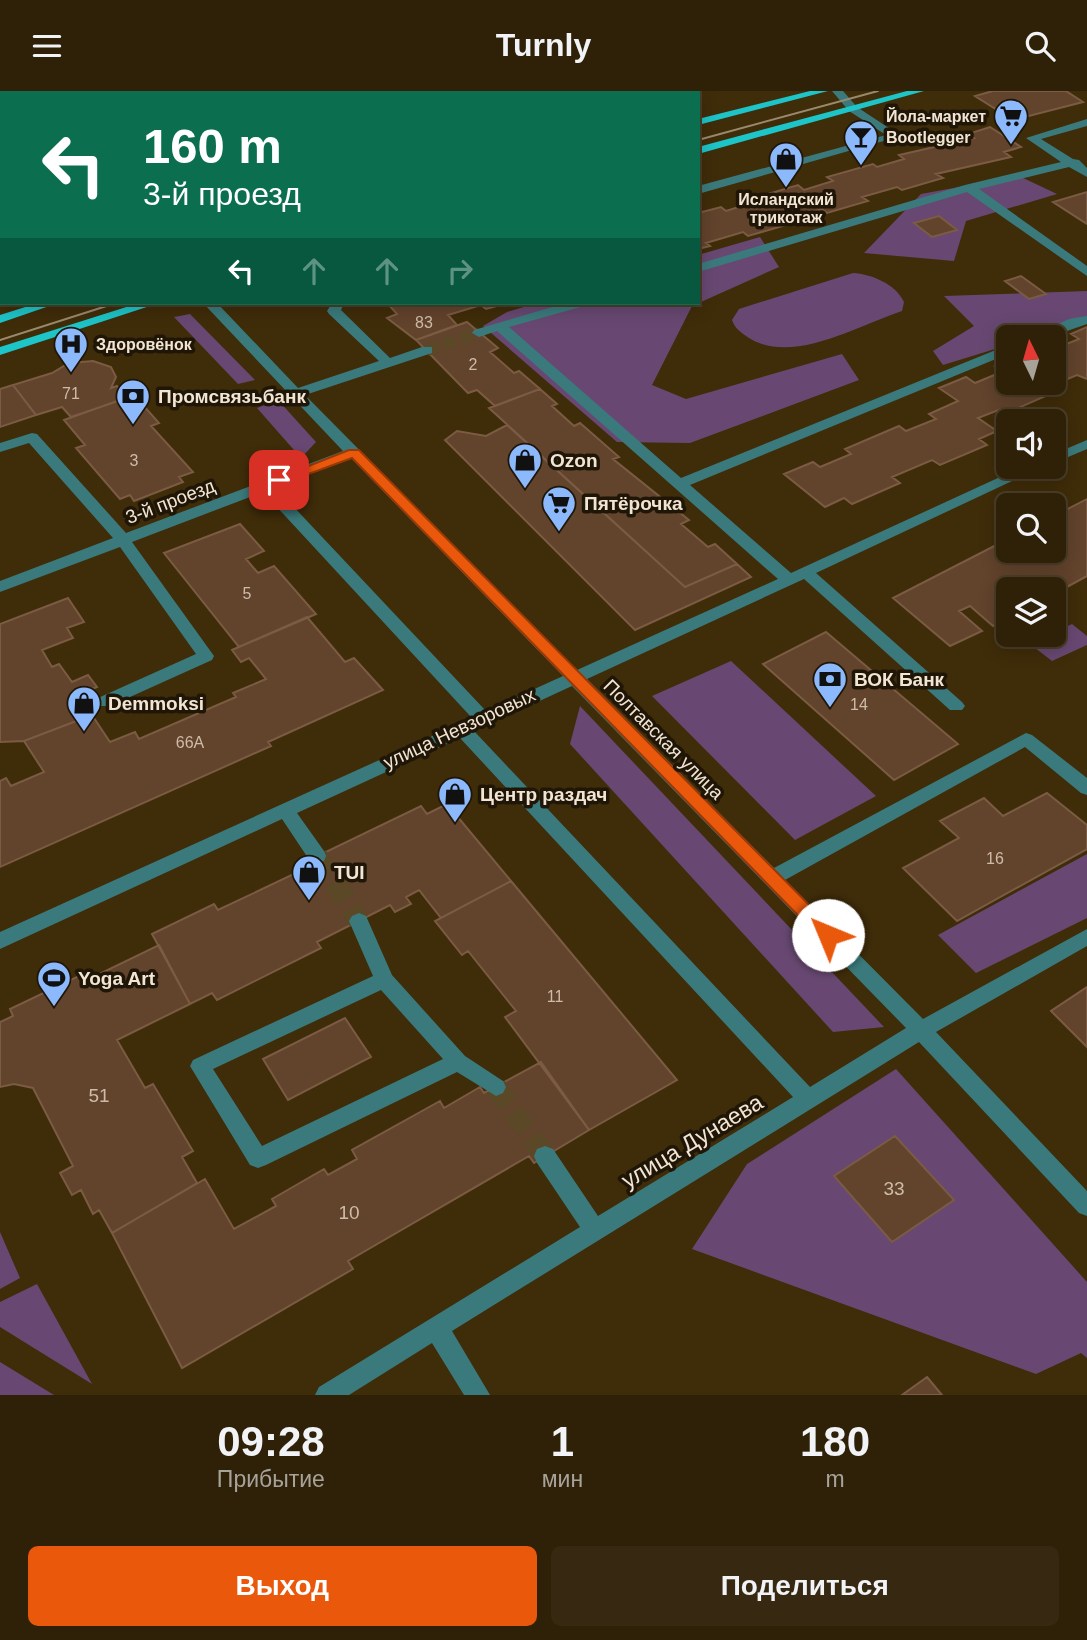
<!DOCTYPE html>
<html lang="ru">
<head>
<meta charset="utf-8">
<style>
  :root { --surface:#2f2107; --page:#372911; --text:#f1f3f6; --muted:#a7a39b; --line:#4a3e28; --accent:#ea580c }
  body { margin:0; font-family:Arial,sans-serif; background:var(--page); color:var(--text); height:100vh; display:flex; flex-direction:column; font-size:26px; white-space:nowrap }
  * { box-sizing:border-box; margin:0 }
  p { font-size:23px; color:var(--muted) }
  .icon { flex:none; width:38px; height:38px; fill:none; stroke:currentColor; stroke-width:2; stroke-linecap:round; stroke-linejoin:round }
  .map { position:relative; height:1304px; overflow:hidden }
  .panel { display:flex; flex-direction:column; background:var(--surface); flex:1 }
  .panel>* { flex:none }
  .hud { position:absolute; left:0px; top:0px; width:700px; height:214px; box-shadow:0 4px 18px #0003,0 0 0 2px var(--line); background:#0b6e4f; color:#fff; overflow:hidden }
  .needle { width:46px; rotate:355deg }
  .fabs { position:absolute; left:996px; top:234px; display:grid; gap:14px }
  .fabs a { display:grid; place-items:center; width:70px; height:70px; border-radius:10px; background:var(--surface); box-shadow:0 4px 18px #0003,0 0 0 2px var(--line); font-size:35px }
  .pin { position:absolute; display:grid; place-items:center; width:60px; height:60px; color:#fff; margin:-30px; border-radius:14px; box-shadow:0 4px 10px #0006 }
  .me { position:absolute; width:77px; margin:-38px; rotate:315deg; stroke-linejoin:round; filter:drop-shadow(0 0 5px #0008) }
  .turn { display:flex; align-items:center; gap:24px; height:147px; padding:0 28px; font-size:32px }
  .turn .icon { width:91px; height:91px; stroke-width:2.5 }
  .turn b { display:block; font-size:49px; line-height:60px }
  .lanes { display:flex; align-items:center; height:66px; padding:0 28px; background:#0003; justify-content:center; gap:35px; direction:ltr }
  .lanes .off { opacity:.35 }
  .eta { display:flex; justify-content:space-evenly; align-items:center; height:119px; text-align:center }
  .eta b { font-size:42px; font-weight:700; line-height:49px }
  .action { display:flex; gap:14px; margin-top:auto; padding:14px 28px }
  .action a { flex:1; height:80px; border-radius:10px; background:var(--accent); color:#fff; font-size:28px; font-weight:700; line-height:80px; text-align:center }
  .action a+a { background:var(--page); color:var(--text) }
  header { display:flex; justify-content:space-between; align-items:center; height:91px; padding:0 28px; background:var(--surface); font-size:32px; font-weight:700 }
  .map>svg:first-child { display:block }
  .green { fill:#684872 }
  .building { fill:#62432c; stroke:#7b5b43; stroke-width:2 }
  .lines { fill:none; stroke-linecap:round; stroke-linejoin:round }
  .minor-tunnel-far1 { stroke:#5a4827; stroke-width:12; stroke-dasharray:12 6; stroke-linecap:butt }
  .minor-tunnel { stroke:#5a4827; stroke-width:21; stroke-dasharray:21 10; stroke-linecap:butt }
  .minor { fill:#3b7a7c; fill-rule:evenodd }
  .major { fill:#1dc4c8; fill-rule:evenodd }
  .tram { stroke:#99896e; stroke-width:2 }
  .route { fill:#ea580c; stroke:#983908; stroke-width:2 }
  .labels { text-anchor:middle; stroke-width:7; stroke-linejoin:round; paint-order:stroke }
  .far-poi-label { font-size:16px; font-weight:bold; fill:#f2e5d3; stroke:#1f1608; text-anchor:start }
  .number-label { font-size:16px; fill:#cebca9 }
  .poi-label { font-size:19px; font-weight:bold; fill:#f2e5d3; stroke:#1f1608; text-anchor:start }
  .street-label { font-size:19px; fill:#f2e5d3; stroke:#1f1608 }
  .near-number-label { font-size:19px; fill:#cebca9 }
  .near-street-label { font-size:23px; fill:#f2e5d3; stroke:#1f1608 }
</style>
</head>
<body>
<header><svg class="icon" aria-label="menu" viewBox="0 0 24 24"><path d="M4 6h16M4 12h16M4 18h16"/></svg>Turnly<svg class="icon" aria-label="search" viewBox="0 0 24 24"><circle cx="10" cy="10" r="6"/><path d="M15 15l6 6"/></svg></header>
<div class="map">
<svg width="1087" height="1304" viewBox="0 0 1087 1304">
  <rect width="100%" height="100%" fill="#3f2c09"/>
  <!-- green -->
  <path class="green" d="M1019,85L1057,103L966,130L954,170L864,162L921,103Z
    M760,146L779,176L692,215L652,294L686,308L842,263L859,289L690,352L617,351L483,235L507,221L537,212H698V164Z
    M853,182C871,183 896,193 904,211L902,220C857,235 789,276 746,245C739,240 735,237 732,229L739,218Z
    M1087,200V229L1030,247H1008V254L943,274L933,260L974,235L944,205Z
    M190,223L255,289L238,293L174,226Z
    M278,309L316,351L301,367L257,317Z
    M1072,533L1087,545V554L1052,570L1030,553Z
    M731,570L876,705L795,749L652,605Z
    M580,615L884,936L833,941L570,653Z
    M1087,763V827L976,882L938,844Z
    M896,978L1087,1191V1267L1081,1262L1036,1283L692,1158L747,1073Z
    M0,1141L20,1187L0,1198Z
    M37,1193L92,1293L0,1236V1211Z
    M0,1271L54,1304H0Z"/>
  <!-- building -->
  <path class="building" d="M0,0H149V2H2L0,29Z
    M462,0H554L552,2Z
    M1066,0L1083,11L1013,29L975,5L993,0Z
    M990,36L1021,56L1004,61L1011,66L936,83L943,87L902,99L897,96L862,106L868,110L827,122L822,118L788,128L793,132L748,145L743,141L706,152L710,155L698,158V122L721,116L726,120L755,111L751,108L798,94L804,99L833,90L827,86L873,73L877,76L904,68L899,64L974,47L968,43Z
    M1087,101V133L1053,111Z
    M939,125L957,139L932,146L914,132Z
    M1021,185L1046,203L1029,208L1005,190Z
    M508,212L486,218L481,214L448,224L457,234L416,249L387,227L397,223L388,213L393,212Z
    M467,231L498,257L490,261L514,282L519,280L540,298L495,315L477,299L468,302L416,249Z
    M1087,236V288L1077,284L1043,298L1050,303L1007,322L1001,318L978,327L997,340L979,348L987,354L940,374L932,369L892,386L900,392L852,413L844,407L825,416L784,383L813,371L820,376L851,363L845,358L899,335L906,340L936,328L929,323L958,310L939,297L966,286L975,292L1004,280L995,275L1008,269V292H1054V258L1079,248L1071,243Z
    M93,270L111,276L116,286L111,297L117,295L127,307L71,326L62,316L36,324L13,294L52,282L69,272Z
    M13,294L36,324L0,336V298Z
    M540,298L557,313L552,315L574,335L580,332L619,366L613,368L689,429L681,433L708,456L715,453L737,473L685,496L489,317Z
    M134,304L159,332L151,335L193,381L179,386L183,391L134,410L130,404L120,408L76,357L85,354L64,329Z
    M507,334L685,496L737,473L751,486L635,539L445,349L457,340L486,345Z
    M1087,408V485L1054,503V499H1008V527L993,535L970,515L959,520L982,540L950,555L893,507L1008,448V460H1054V425Z
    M240,433L264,460L246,468L258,482L274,475L316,523L239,556L164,462Z
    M68,507L84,531L67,537L73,547L42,559L52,576L59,573L72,591L88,584L97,596L77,604L92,624L24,650L0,651V533Z
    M307,526L345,571L354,567L383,599L268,651L271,655L0,776V690L6,687L11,695L44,681L24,650L92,624L110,651L135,641L139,648L236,606L233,602L266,588L249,567L241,571L232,559Z
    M826,541L958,653L894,689L763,573Z
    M1047,702L1087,734V758L957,830L903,777L959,747L940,730L984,707L1003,725Z
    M447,713L511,790L441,827L419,799L406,806L411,813L395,821L390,814L317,851L321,857L217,909L212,902L190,913L152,843L214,813L218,819L313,774L309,769L421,715L427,723Z
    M511,790L677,989L589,1039L505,926L516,920L468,860L462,864L435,830Z
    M159,854L190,913L117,949L145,997L153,993L193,1060L182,1066L197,1092L112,1142L99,1119L93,1123L81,1099L72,1104L60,1082L73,1075L33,997L14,993L0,996V931L13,925L10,918L79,885L83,891Z
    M1087,896V956L1051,920Z
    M345,927L371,966L288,1009L263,968Z
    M541,971L589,1039L534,1072L529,1065L348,1170L353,1178L182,1277L112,1142L205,1088L234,1138L276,1115L272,1108L324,1078L328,1084L357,1068L352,1059L440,1010L444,1017L480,996L484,1002Z
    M895,1045L954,1109L892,1151L834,1085Z
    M927,1286L942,1304H902Z"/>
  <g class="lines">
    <!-- minor-tunnel-far1 -->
    <path class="minor-tunnel-far1" d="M427,259L479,242"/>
    <!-- minor-tunnel -->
    <path class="minor-tunnel" d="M317,765L359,830
      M496,996L545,1065"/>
    <!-- minor -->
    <path class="minor" d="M196,0H207L195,2Z
      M315,0H326L314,2Z
      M573,0H589L572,2Z
      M632,0H644L645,2H633Z
      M832,0H843L857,16L901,45L698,103V95L886,44L849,20Z
      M1087,28V35L1041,48L1073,68L1079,69L1087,77V86L1069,76L979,98L1087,175V185L967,101L698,181V173L965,94L1061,71L1026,47Z
      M0,64H2V70H0Z
      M2,114V122L0,123V115Z
      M203,212H217L298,297L379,270L329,223L327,220L332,212H344L341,219L390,267L422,256H432V262L305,304L577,579L778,488L497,240L479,246L472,242L474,239L566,212H585L584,215L509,236L681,387L1008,254V263L690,394L791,482L1022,376H1042L816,482L962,611L965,615L962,619H950L804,488L587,588L774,777L1026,642L1032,644L1087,687V704L1081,702L1025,656L785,789L923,928L1087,838V855L936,941L1087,1100V1125L1079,1122L919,951L452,1240L490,1304H464L432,1252L349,1304H315L319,1296L580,1136L537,1072L534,1065L537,1058L545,1055L553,1058L598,1125L793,1006L460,647L297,722L324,760L326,765L324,770H310L282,728L0,858V841L472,627L263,401L132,451L214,565L212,569L110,615H98L95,611L98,607L196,563L120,456L0,501V490L113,447L29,352L0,361V352L32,342L37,343L126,442L343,360ZM351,367L563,585L486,620L275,396ZM572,595L906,937L810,996L474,640Z
      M1087,225V233L1047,247H1028L1069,228Z
      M1087,349V358L1054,372V363Z
      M359,822L366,825L392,884L465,965L503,990L506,996L503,1002L496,1005L457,981L266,1074L258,1077L250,1074L190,975L193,969L373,885L349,830L352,825ZM381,899L443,968L262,1055L213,978Z"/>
    <!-- major -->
    <path class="major" d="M810,0H828L698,34V28Z
      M907,0H924L698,63V56Z
      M38,212H58L0,232V224Z
      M139,212H159L0,264V256Z"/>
    <!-- tram -->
    <path class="tram" d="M698,49L878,0
      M0,249L116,212"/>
  </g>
  <!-- route -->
  <path class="route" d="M349,359H359L834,839L837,844L834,849H822L352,367L284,392L273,389Z"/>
  <!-- icons -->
  <defs>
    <g id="supermarket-pin" transform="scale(1.75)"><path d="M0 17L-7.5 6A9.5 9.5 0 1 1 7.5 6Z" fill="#8bb9fc" stroke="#1f1608"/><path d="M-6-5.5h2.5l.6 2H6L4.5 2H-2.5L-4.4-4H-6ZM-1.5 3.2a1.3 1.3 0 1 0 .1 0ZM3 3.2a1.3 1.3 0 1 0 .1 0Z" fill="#111"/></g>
    <g id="bar-pin" transform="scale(1.75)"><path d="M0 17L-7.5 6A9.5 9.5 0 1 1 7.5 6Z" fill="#8bb9fc" stroke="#1f1608"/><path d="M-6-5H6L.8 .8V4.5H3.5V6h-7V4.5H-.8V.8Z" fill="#111"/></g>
    <g id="shop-pin" transform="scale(1.75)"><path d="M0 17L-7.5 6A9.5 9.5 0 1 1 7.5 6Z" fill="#8bb9fc" stroke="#1f1608"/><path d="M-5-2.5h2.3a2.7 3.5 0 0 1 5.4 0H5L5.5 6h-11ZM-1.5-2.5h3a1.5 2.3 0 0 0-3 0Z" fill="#111"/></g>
    <g id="hospital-pin" transform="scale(1.75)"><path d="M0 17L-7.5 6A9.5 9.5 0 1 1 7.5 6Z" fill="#8bb9fc" stroke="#1f1608"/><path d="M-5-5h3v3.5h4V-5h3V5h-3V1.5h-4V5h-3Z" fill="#111"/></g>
    <g id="bank-pin" transform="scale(1.75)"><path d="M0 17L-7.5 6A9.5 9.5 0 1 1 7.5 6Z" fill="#8bb9fc" stroke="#1f1608"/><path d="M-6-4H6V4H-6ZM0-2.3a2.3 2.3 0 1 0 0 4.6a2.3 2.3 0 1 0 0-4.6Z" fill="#111"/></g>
    <g id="stadium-pin" transform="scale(1.75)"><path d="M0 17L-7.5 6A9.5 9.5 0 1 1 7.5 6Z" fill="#8bb9fc" stroke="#1f1608"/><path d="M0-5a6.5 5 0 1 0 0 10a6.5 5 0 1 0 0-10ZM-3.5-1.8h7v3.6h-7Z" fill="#111"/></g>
  </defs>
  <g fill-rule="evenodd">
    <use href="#supermarket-pin" x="1011" y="25"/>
    <use href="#bar-pin" x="861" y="46"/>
    <use href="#shop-pin" x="786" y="68"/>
    <use href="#hospital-pin" x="71" y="253"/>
    <use href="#bank-pin" x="133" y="305"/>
    <use href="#shop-pin" x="525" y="369"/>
    <use href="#supermarket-pin" x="559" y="412"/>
    <use href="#bank-pin" x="830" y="588"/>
    <use href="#shop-pin" x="84" y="612"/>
    <use href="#shop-pin" x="455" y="703"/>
    <use href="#shop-pin" x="309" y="781"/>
    <use href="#stadium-pin" x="54" y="887"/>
  </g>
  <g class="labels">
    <!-- far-poi labels -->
    <g class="far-poi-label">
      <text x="986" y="31" text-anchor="end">Йола-маркет</text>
      <text x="886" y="52">Bootlegger</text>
      <text x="786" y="114" text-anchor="middle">Исландский<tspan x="786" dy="18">трикотаж</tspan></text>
      <text x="96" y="259">Здоровёнок</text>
    </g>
    <!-- number labels -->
    <g class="number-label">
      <text x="424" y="237">83</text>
      <text x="473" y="279">2</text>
      <text x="71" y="308">71</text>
      <text x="134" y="375">3</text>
      <text x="247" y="508">5</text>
      <text x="859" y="619">14</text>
      <text x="190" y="657">66А</text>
      <text x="995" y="773">16</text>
      <text x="555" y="911">11</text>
    </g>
    <!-- poi labels -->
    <g class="poi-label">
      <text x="158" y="312">Промсвязьбанк</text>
      <text x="550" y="376">Ozon</text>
      <text x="584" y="419">Пятёрочка</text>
      <text x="854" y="595">ВОК Банк</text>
      <text x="108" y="619">Demmoksi</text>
      <text x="480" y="710">Центр раздач</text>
      <text x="334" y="788">TUI</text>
      <text x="78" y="894">Yoga Art</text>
    </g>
    <!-- street labels -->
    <g class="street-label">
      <text transform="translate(170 410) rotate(-21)" y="7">3-й проезд</text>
      <text transform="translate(459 637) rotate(-25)" y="7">улица Невзоровых</text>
      <text transform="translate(664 648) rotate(45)" y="7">Полтавская улица</text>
    </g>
    <!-- near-number labels -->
    <g class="near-number-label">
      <text x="99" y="1011">51</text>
      <text x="894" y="1104">33</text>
      <text x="349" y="1128">10</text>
    </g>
    <!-- near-street labels -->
    <g class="near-street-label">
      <text transform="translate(692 1050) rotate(-31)" y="8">улица Дунаева</text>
    </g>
  </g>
</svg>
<div class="fabs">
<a><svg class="needle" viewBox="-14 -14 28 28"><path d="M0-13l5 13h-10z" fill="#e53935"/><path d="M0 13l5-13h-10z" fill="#a7a39b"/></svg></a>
<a><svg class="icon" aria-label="sound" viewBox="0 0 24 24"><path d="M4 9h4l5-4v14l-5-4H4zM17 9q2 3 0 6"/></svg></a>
<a><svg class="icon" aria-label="search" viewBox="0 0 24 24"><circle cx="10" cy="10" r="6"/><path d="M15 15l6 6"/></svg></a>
<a><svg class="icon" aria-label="layers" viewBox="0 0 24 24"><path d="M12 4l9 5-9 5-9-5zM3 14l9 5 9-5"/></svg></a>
</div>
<div class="pin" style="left:279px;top:389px;background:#d93025"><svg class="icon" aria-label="arrive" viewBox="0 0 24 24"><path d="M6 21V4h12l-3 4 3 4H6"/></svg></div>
<svg class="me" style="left:828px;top:844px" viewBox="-20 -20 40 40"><circle r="19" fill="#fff"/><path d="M0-13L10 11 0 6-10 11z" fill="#ea580c"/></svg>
<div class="hud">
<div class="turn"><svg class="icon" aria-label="left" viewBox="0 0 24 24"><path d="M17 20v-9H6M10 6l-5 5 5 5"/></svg><div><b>160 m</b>3-й проезд</div></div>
<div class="lanes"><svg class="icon" aria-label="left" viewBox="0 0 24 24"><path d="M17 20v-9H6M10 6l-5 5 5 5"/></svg><svg class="icon off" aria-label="ahead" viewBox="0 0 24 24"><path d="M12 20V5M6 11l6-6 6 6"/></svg><svg class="icon off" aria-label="ahead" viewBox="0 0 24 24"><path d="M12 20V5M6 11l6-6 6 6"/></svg><svg class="icon off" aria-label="right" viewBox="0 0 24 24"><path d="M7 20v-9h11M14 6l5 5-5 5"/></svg></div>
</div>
</div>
<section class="panel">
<div class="eta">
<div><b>09:28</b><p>Прибытие</p></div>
<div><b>1</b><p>мин</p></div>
<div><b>180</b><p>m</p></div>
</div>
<div class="action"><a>Выход</a><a>Поделиться</a></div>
</section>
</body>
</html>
